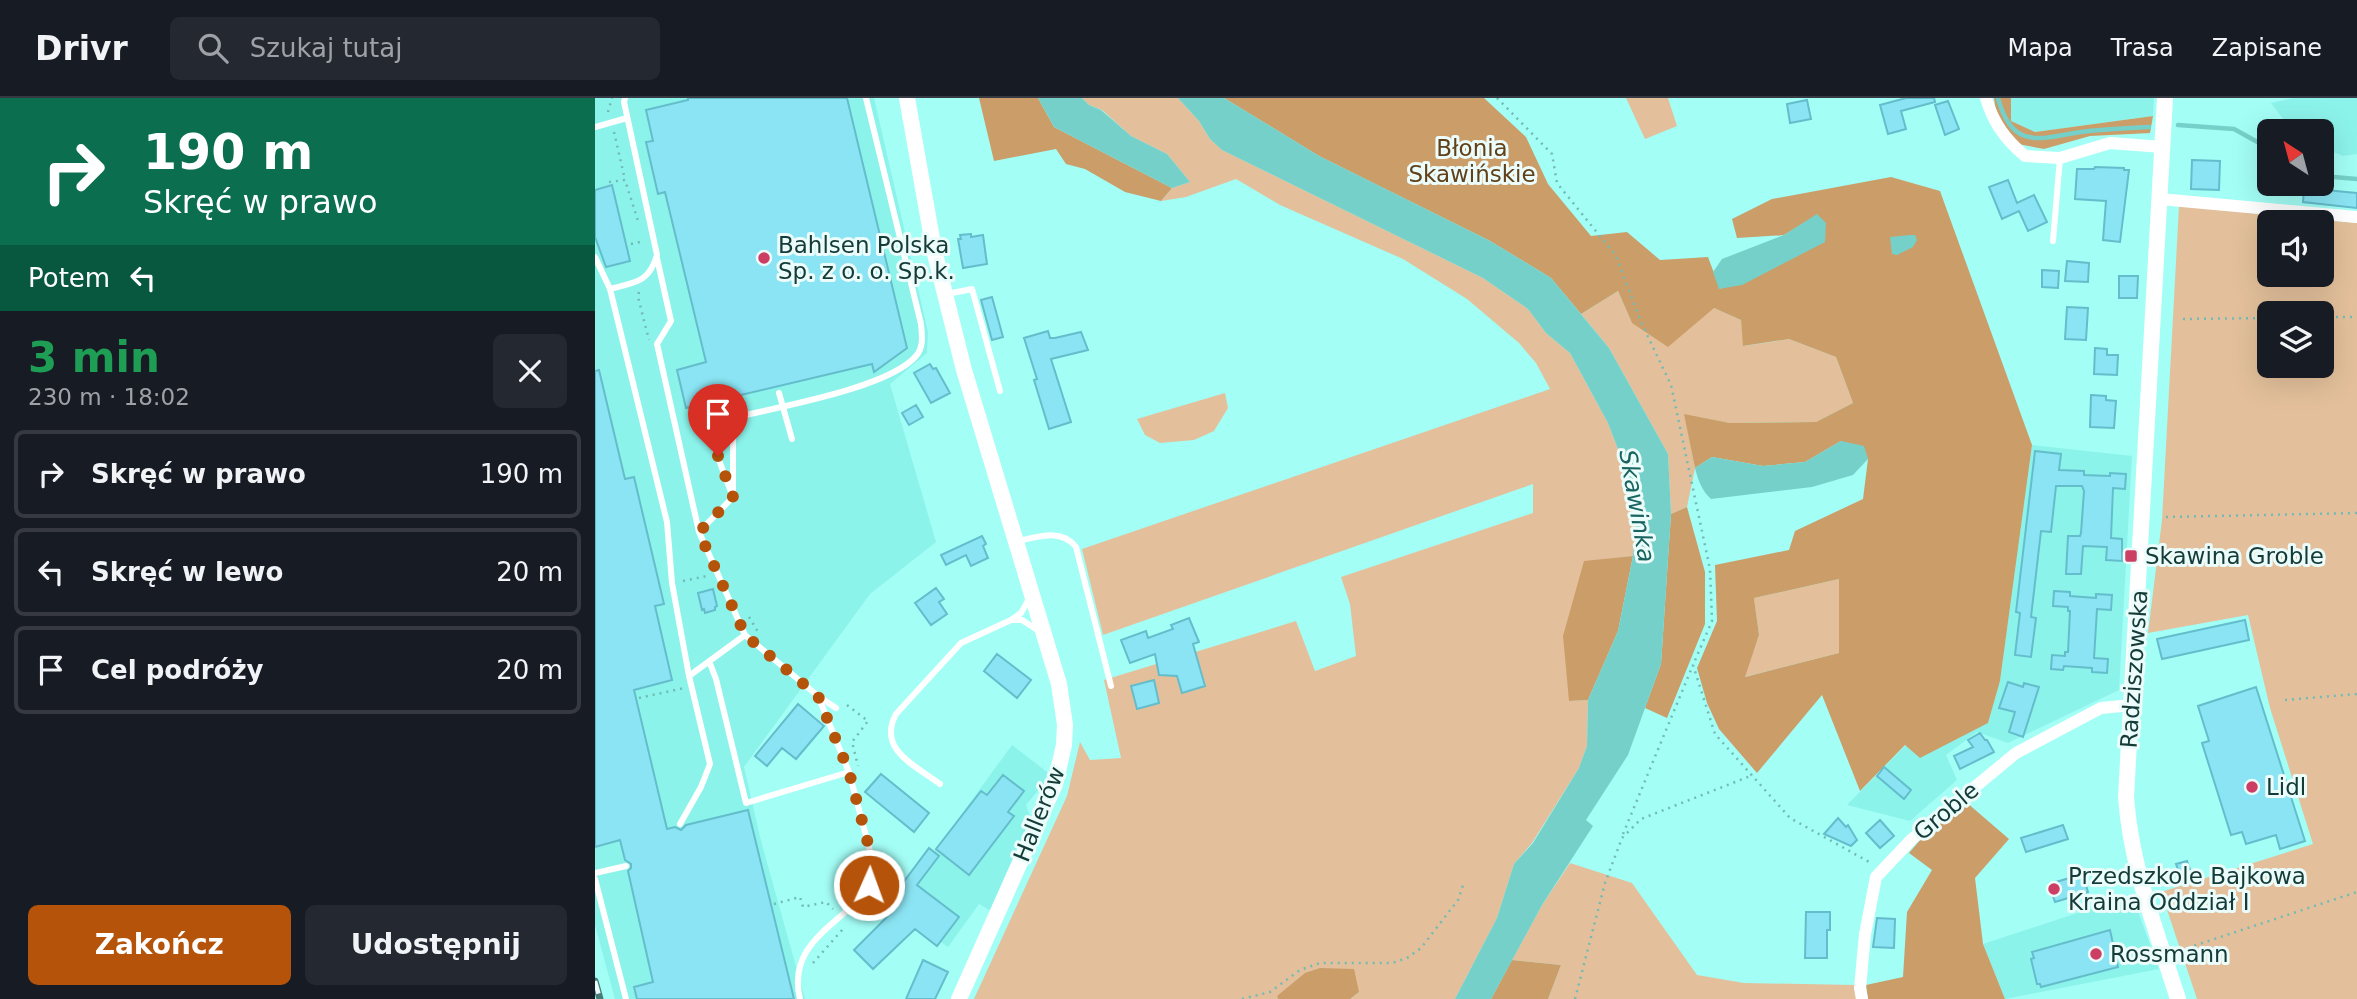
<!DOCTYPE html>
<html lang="pl">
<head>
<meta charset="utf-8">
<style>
  :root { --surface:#171b24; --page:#242831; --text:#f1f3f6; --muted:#9ea1a6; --line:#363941; --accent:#b45309 }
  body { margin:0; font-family:"DejaVu Sans",sans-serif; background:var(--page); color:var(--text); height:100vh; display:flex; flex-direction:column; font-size:26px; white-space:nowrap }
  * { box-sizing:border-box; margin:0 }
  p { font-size:23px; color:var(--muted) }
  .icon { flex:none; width:38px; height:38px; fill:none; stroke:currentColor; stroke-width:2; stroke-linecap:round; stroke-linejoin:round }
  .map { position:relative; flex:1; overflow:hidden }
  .sheet { display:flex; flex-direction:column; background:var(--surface); width:595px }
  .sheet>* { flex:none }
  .banner { background:#0b6e4f; color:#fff; overflow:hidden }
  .needle { width:46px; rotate:324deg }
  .controls { position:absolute; left:1662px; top:21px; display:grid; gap:14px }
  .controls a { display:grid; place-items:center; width:77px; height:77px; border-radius:10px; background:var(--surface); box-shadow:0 7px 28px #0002; font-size:35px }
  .pin { position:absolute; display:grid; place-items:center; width:60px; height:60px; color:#fff; margin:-72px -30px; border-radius:50% 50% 50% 0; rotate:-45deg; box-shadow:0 0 7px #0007 }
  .pin .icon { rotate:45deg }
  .me { position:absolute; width:77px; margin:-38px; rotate:2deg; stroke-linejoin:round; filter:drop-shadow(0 0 5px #0008) }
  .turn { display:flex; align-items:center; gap:24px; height:147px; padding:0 28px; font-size:32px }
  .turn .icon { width:91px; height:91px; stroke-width:2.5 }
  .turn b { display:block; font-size:49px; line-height:60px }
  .then { display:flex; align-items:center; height:66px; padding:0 28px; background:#0003; gap:14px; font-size:26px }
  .round { display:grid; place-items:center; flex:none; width:74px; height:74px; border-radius:10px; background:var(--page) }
  .headline { display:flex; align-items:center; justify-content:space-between; height:119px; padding:0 28px }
  h1 { font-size:42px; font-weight:800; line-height:52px; color:#1e9e55 }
  .button { display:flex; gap:14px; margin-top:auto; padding:14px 28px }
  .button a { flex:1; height:80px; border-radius:10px; background:var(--accent); color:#fff; font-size:28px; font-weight:800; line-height:80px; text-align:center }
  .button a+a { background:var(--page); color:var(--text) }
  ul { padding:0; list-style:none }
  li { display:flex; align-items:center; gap:21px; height:88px; margin:0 14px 10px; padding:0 14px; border:4px solid var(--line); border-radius:10px }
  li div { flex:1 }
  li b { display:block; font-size:26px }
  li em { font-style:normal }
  header { display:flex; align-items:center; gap:42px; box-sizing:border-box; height:98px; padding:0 35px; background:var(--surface); border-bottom:2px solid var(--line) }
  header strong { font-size:33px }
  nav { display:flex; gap:38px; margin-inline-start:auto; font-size:24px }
  .search { width:490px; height:63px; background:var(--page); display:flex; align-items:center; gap:18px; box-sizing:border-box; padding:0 24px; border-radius:10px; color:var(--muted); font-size:26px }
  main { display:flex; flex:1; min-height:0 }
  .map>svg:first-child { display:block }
  .built { fill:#8cf3eb }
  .green { fill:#e3c09b; fill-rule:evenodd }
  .forest { fill:#cb9d69; fill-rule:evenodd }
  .water { fill:#75d0c9 }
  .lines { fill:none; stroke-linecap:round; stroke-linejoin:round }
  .stream { stroke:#75d0c9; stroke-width:4.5 }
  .building { fill:#8be4f3; stroke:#64bdcb; stroke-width:2 }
  .path { stroke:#72bbb4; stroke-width:2.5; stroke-dasharray:2 5; stroke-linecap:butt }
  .service { stroke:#fff; stroke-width:6 }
  .minor { stroke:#fff; stroke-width:12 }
  .tertiary { stroke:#fff; stroke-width:16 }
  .rail-casing { stroke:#457d79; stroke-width:7 }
  .rail { stroke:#ebfcfa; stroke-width:4.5; stroke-dasharray:13; stroke-linecap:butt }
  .route { stroke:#b45309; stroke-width:12; stroke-dasharray:0 21.6 }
  .poi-dot { fill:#cd3e64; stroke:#ebfcfa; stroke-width:2.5 }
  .labels { text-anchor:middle; stroke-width:6; stroke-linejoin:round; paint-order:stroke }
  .park-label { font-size:23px; fill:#614119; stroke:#ebfcfa }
  .poi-label { font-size:23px; fill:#143b38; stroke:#ebfcfa; text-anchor:start }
  .street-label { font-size:23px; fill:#143b38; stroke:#ebfcfa }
  .water-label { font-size:24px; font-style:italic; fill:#196460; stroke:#ebfcfa }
</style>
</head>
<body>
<header>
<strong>Drivr</strong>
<div class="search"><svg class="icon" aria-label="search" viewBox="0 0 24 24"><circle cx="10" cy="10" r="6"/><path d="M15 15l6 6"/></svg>Szukaj tutaj</div>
<nav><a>Mapa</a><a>Trasa</a><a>Zapisane</a></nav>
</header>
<main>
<section class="sheet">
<div class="banner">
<div class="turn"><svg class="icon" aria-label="right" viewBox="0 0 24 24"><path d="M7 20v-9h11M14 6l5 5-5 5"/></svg><div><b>190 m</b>Skręć w prawo</div></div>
<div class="then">Potem<svg class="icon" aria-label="left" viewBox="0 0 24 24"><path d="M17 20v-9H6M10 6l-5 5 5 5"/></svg></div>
</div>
<div class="headline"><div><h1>3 min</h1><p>230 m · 18:02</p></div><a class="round"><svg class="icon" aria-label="close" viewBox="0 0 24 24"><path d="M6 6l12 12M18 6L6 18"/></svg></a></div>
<ul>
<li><svg class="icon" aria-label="right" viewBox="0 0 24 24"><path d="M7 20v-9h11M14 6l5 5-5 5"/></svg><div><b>Skręć w prawo</b></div><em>190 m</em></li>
<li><svg class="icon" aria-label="left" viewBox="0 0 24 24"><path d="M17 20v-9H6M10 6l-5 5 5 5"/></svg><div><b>Skręć w lewo</b></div><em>20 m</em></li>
<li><svg class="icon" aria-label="arrive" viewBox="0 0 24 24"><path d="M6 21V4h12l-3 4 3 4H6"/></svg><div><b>Cel podróży</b></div><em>20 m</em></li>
</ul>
<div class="button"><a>Zakończ</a><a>Udostępnij</a></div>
</section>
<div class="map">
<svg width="1762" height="901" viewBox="0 0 1762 901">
  <rect width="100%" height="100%" fill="#a3fef6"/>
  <!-- built -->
  <path class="built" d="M0,0H279L333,234L332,255L295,286L341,444L275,496L149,669L166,743L210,901H20L0,827Z
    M1416,0H1559L1558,18L1440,34L1416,23Z
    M1698,0H1762V56L1748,58L1727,49V33H1697L1676,5Z
    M1437,347L1537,358L1524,592L1413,645L1382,634L1351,657L1362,682L1315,723L1252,707L1311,647L1393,625L1405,583Z
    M417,647L456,677L431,707L437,724L396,813L384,806L353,849L298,810Z
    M1537,797L1564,871L1410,901L1388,846Z"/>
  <!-- green -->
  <path class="green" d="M487,0H583L604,23L615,41L627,52L888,180L933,211L951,235L975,255L1013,325L1031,372L1041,423L1038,458L989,464L974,603L993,602L992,648L984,670L937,745L919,766L902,820L860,901H755L764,894L682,898L683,901H379L472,698L485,644L495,662L526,660L509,582L701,523L720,573L761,558L755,506L746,479L938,415V386L508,537L487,451L955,291L941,265L924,245L872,201L808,161L685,107L641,81L591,99L566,103L577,90L595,84L572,56L536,38L507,12L494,7Z
    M1031,0H1073L1082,28L1050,41Z
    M1584,108L1762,125V901H1602L1566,794L1718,746L1675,610L1653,517L1553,535L1567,422ZM1675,124H1727V177H1675ZM1675,215H1727V268H1675Z
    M1023,193L1037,225L1119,210L1146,222L1149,248L1194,241L1241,259L1258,305L1221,324L1135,325L1090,317L1100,370L1092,409L1076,416L1073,356L1014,250L986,216Z
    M630,295L633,310L619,333L599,342L565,345L550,337L542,321Z
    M1244,481V555L1149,579L1164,537L1159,500Z
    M975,765L1037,785L1102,877L1149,885L1260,887L1261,901H953L966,867L917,862L947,807Z"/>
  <!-- forest -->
  <path class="forest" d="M384,0H443L459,29L577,90L566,103L530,94L490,71L471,66L461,51L399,63Z
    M629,0H889L931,39L953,86L996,138L1032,134L1065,162L1113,159L1125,191L1222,117L1189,137L1142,140L1137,121L1177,101L1296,79L1345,93L1437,347L1405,583L1393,625L1325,660L1310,647L1265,693L1227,597L1162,675L1124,631L1112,605L1102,570L1122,523L1120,467L1194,452L1200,433L1268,401L1273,361L1246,343L1210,364L1168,368L1117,359L1100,370L1089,316L1135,325L1221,324L1258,305L1241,259L1194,241L1148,248L1146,222L1119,210L1073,249L1037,225L1023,193L986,216L956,180L895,143L724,58ZM1244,481V555L1150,579L1164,537L1159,500Z
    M1399,0H1416V23L1440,34L1558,18L1555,35L1495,38L1449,51L1423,46L1403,27Z
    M1092,409L1110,474V526L1072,620L1050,610L1066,566L1076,416Z
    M1038,458L1023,533L993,602L974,603L968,538L989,463Z
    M1371,704L1414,741L1380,780L1388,846L1410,901H1273L1271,887L1308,879L1312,814L1337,772L1314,755L1326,741Z
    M917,862L966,867L953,901H896Z
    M725,870L759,871L764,894L755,901H683L682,898L710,875Z"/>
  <!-- water -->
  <path class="water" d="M443,0H487L494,7L506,12L536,38L572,56L595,84L577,90L459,29Z
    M583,0H629L724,58L895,143L956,180L1014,250L1073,356L1076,416L1066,566L1033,657L991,722L998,728L947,807L896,901H860L902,820L919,766L938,745L984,670L992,648L993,602L1023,533L1038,458L1041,423L1031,372L1013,325L975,255L951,235L933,211L888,180L627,52L615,41L604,23Z
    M1222,116L1231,125L1230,144L1147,187L1124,191L1118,174L1127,161L1189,137Z
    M1315,137H1320L1322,142L1318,149L1302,157L1297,156L1295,139Z
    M1246,343L1269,348L1273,361L1258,377L1217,389L1116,401C1107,393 1103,382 1100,370L1117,359L1168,368L1210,364Z"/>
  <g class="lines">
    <!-- stream -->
    <path class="stream" d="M1403,0C1418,57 1450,38 1494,33C1514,31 1534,30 1554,29
      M1583,27L1639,31L1675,51
      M1727,78L1762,81"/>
  </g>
  <!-- building -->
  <path class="building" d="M93,0H252L312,250L279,274L277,266L91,310L82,272L111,264L70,94L63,96L51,44L58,43L51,12L93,2Z
    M1311,0H1339L1340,4L1306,13L1311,31L1293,36L1285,7Z
    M1212,2L1216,21L1195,25L1192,6Z
    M1353,3L1364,31L1350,37L1340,7Z
    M1597,62L1625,63L1624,92L1596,91Z
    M1500,69L1529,70V72H1534L1525,144L1508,142L1511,103L1480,101L1482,71H1499Z
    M1413,82L1422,105L1439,97L1452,124L1433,133L1424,113L1407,121L1394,89Z
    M17,87L35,163L11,169L0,139V92Z
    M1709,90L1762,95V110L1708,104Z
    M376,136V139L388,137L392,166L368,170L363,141H366L365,137Z
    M1472,163L1494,165L1493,184L1470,183Z
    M1447,172L1464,173L1463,190L1447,189Z
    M1524,178H1543L1542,200H1524Z
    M397,199L408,239L397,242L386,202Z
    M1472,209L1493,210L1491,242L1470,241Z
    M453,233L455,240H460L486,234L493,252L456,261L476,324L454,331L439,282L442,281L429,240Z
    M1500,250L1512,251V257H1523L1522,277L1499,276Z
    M335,266L338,271L341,270L355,295L336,305L319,275Z
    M4,272L30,381L39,379L69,506L60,508L77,582L39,592L72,731L80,729L86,732L91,727L153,712L199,901H42L39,889L58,884L33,773L36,770V766L30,762L25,742L0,749V273Z
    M1496,297L1511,298V302L1521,303L1519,330L1495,329Z
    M321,307L328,319L314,327L307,315Z
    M1440,353L1466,356L1464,372L1489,373V377L1515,378V375L1531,376L1530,391L1518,390L1516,440L1527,441V463L1511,462L1512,449L1488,448L1486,476H1471L1473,438H1485L1486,435L1489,393L1487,388H1461L1456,434L1446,433L1436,519L1441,520L1436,559L1420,557L1425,515L1421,514Z
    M387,438L391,446L388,448L393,460L376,468L371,457L351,467L346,457Z
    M341,490L349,501L344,504L352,516L336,527L320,505Z
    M118,491L122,508L120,509V512L110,515L109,511L107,512L103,495Z
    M1459,493L1475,494V498L1501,500V496L1517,497L1516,512L1502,511L1499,560L1513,561L1512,575L1497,574V570L1469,568L1468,572L1456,571L1457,557L1470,558V554H1473L1475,513H1473V509L1458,508Z
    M594,520L604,544L598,546L610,588L587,595L582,578L564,577L560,556L535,565L526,542L551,533L553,540L578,531L576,527Z
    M1650,522L1654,542L1567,561L1562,541Z
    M402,556L436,582L422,600L389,573Z
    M559,582L564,605L542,611L536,588Z
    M1413,584L1428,589L1429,585L1444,589L1428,639L1414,634L1420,614L1404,610Z
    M1661,589L1710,743L1685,751L1681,737L1651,746L1647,734L1636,737L1607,645L1614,643L1603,608Z
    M203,606L229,628L201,661L187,650L172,668L160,658Z
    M1385,635L1390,642H1392L1399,654L1365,671L1359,658L1378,649L1373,642Z
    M1289,669L1316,692L1309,701L1282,678Z
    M286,676L334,715L319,734L270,694Z
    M408,677L429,693L413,714L419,718L374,777L341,751L386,693L392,697Z
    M1243,720L1251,729L1253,727L1262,742L1256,748L1229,736Z
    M1285,722L1299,738L1285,750L1271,735Z
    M1468,727L1473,741L1431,754L1426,740Z
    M334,750L344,758L322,787L364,819L342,848L320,831L278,871L259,852L297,814L290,809Z
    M1592,763L1596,774L1585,777L1581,766Z
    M1488,776L1493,794L1460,804L1454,786Z
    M1211,814H1235V832H1232V860H1210Z
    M1282,820L1300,821L1299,850L1278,849Z
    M1515,832L1523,869L1446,889L1445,886H1442L1436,861L1439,860L1437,854Z
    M328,862L353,874L340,901H311Z"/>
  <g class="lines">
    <!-- path -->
    <path class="path" d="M902,0L957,56L962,85L1021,158L1046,224L1076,287L1115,471L1117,523L1098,567L1120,636L1195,720L1276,765
      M13,14L17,0
      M19,34L30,82
      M14,84L30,82L43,123
      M36,146L49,143
      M44,194L43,199L54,242
      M1727,219H1762
      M1588,221L1675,220
      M1571,419L1762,415
      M88,483L112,478
      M154,519L163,534
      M44,600L89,590
      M1690,602L1762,596
      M252,607L273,623L257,644L263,668
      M1028,736L1098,567
      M284,792L289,783V773
      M179,806L205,799L208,809L231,804L238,811
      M1586,852L1762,794
      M218,865L248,831
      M647,901L675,894L705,872L725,865H797L812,860L826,850L863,802L868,787
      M980,901L1010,785L1027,740L1046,721L1158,677"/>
    <!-- service -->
    <path class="service" d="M30,0L29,4L62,157C54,185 40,184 15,191L72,424L77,485L94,578L115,666L106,689L85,726
      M0,29L32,20
      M1458,143L1465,60
      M0,159L15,191
      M62,160L76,223L62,246L104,434L150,537
      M352,196L377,191L405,293
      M184,295L197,341
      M107,317L136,394
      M104,434L138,399V320C182,309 294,290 321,258C329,249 327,237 326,226L271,0
      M423,443C443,439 467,430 481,449L516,588
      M434,501L426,515L416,522H427L444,533
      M114,563L121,581L151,705L254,674
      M94,578L150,537L223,598L241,610
      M345,686C320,667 282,652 301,616L366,545L416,522
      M0,775L31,768
      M0,781L31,901
      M205,901C188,831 276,820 279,768L254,674L223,598"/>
    <!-- minor -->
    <path class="minor" d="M1391,0C1398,25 1411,42 1430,58L1465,60L1515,45L1567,49
      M1565,101L1762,119
      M1267,901L1265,890L1270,836L1281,779L1317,741L1421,655L1506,610L1537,607"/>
    <!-- tertiary -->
    <path class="tertiary" d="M312,0L339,152L369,272L464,586L470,627L469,647L460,686L364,901
      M1570,0L1531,699C1536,770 1562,834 1583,901"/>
    <!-- rail casing -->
    <g class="rail-casing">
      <path id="rail" d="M0,883L5,901"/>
    </g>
    <!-- rail -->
    <use href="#rail" class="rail"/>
  </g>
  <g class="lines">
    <!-- route -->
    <path class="route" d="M123,358L138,399L104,434L150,537L223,598L254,674L279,768L274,787"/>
  </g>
  <!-- markers -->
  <g class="poi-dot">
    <circle cx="169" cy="160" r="7"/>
    <rect x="1529" y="451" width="14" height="14" rx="3.5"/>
    <circle cx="1657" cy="689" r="7"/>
    <circle cx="1459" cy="791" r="7"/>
    <circle cx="1501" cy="856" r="7"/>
  </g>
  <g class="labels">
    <!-- park labels -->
    <g class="park-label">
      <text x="877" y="58">Błonia<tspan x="877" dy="26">Skawińskie</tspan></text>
    </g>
    <!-- poi labels -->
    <g class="poi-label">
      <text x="183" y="155">Bahlsen Polska<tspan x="183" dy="26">Sp. z o. o. Sp.k.</tspan></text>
      <text x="1550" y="466">Skawina Groble</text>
      <text x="1671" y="697">Lidl</text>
      <text x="1473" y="786">Przedszkole Bajkowa<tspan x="1473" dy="26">Kraina Oddział I</tspan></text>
      <text x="1515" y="864">Rossmann</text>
    </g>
    <!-- street labels -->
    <g class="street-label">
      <text transform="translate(1539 571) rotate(-86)" y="8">Radziszowska</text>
      <text transform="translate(1351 713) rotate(-40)" y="8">Groble</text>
      <text transform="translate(444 716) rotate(-68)" y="8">Hallerów</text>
    </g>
    <!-- water labels -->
    <g class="water-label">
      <text transform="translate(1042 408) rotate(80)" y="8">Skawinka</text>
    </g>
  </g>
</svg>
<div class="controls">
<a><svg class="needle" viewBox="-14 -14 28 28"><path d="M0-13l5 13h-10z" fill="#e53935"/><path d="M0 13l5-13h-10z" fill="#9ea1a6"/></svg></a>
<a><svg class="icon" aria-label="sound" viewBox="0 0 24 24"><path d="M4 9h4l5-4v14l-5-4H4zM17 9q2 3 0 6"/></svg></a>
<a><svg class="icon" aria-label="layers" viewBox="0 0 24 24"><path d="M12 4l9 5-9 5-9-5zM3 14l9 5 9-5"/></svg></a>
</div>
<div class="pin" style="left:123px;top:358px;background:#d93025"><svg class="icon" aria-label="arrive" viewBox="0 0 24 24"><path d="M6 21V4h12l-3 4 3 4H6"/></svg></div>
<svg class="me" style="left:274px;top:787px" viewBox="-20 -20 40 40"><circle r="17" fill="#b45309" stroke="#fff" stroke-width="3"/><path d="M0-11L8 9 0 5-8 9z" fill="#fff"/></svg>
</div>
</main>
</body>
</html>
